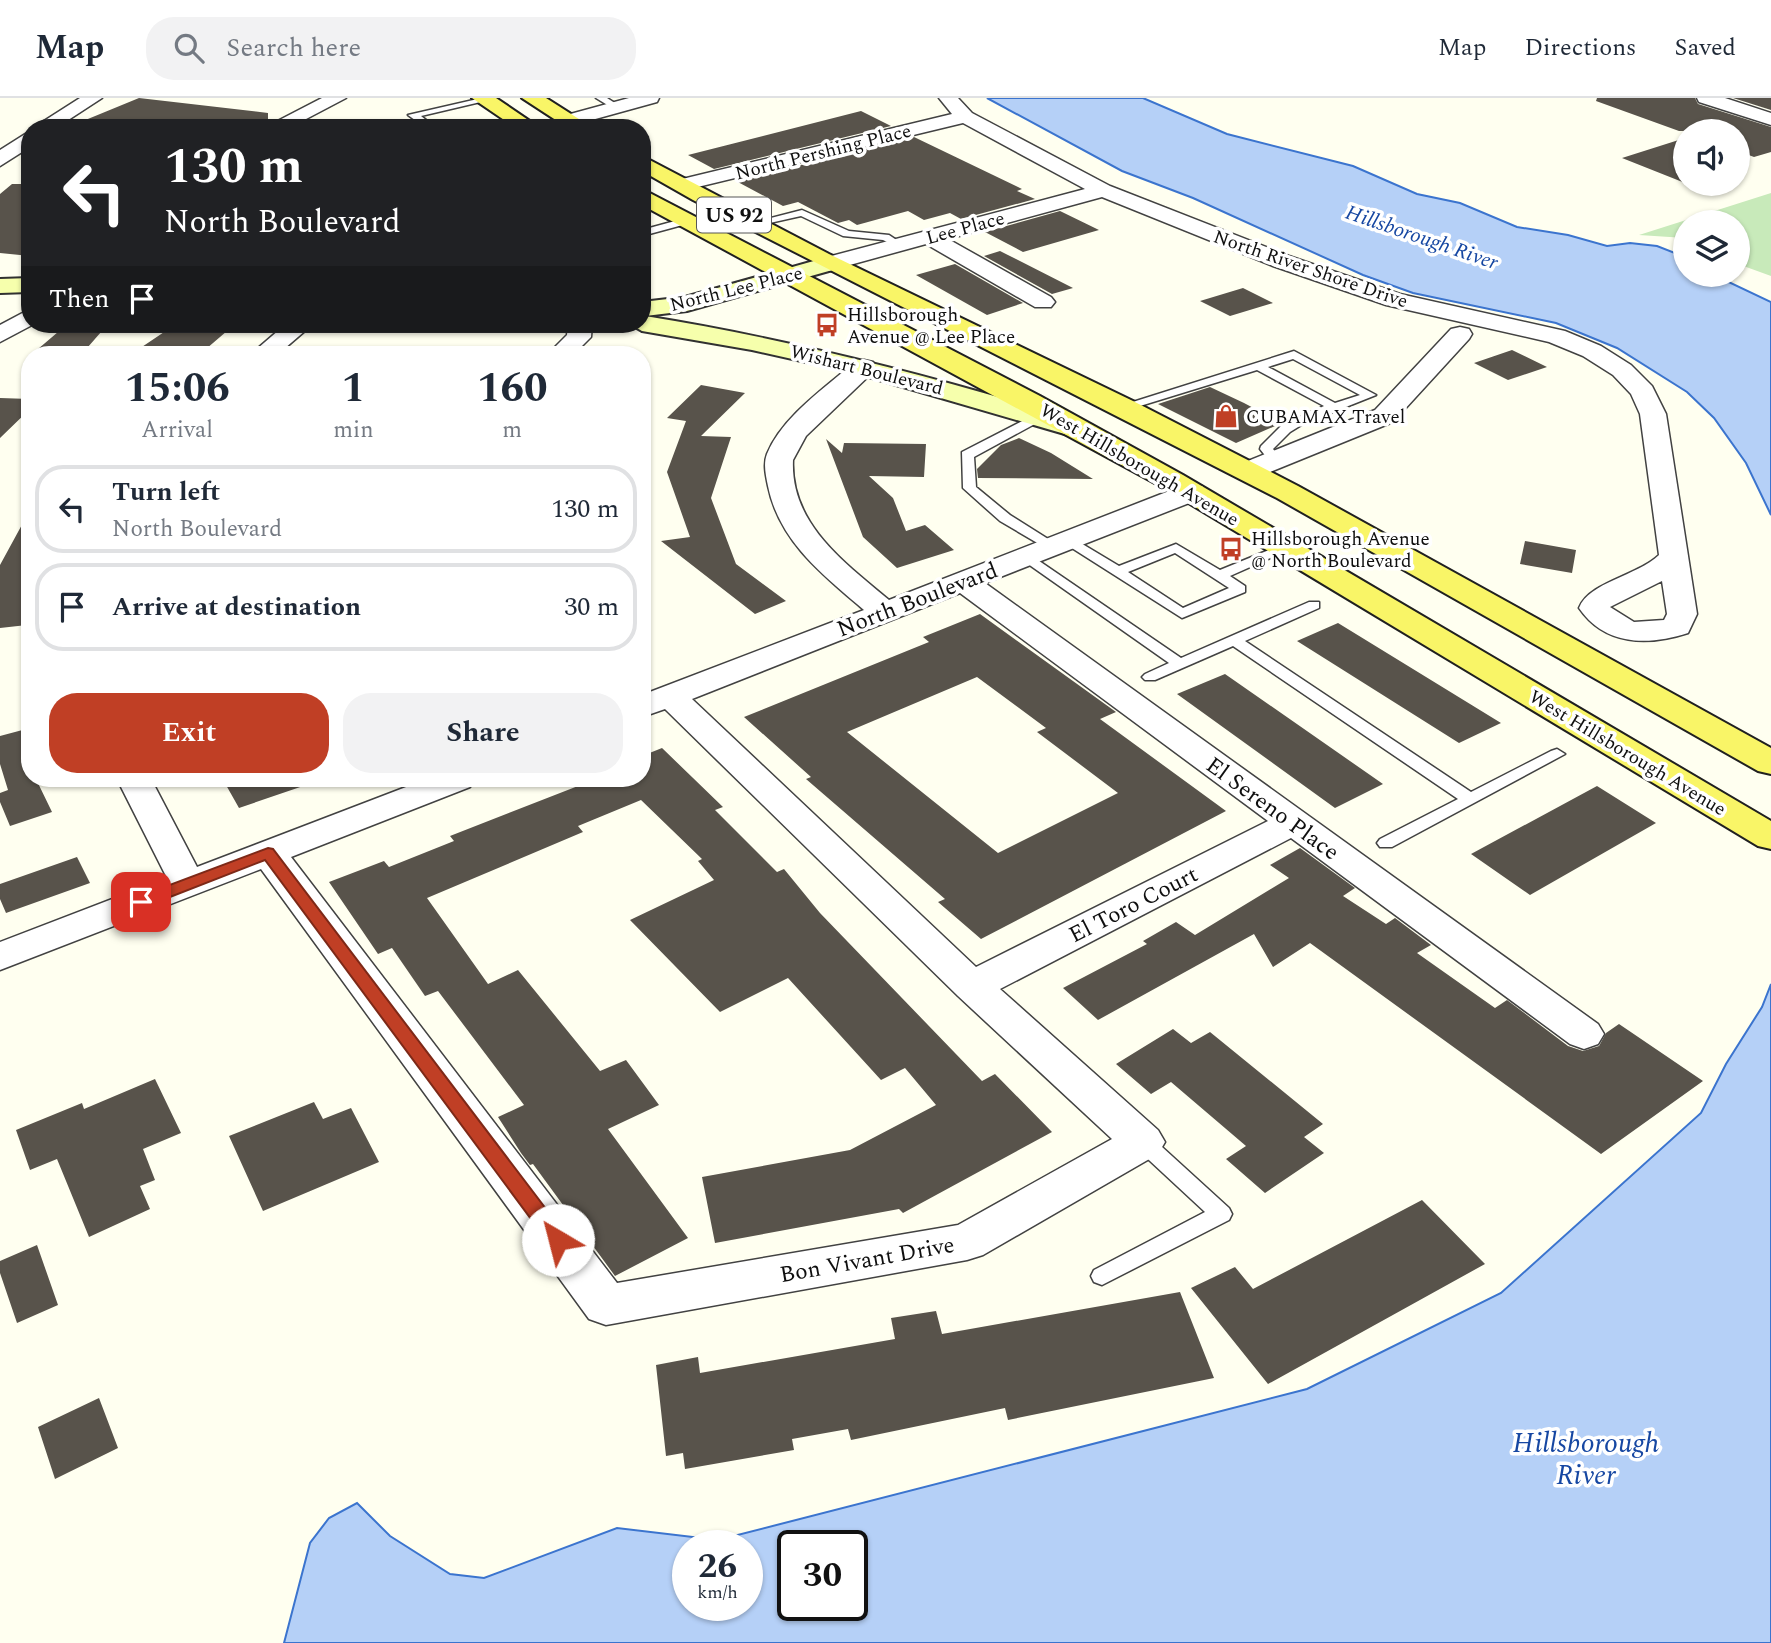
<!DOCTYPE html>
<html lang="en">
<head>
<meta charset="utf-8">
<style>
  :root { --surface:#fff; --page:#f2f2f3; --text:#1f2937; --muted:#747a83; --line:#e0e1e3; --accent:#c03f25 }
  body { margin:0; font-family:Spectral,serif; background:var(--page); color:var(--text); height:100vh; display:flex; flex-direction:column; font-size:26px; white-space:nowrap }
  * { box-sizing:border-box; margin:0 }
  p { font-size:23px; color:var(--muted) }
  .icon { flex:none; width:38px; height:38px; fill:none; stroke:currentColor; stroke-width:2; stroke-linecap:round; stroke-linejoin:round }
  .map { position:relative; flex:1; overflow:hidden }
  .details { position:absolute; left:21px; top:248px; width:630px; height:441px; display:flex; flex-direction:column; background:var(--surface); border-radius:28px; box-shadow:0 2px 5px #0004 }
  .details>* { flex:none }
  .guide { position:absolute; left:21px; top:21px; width:630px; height:214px; border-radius:28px; box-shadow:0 2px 5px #0004; background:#202124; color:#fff; overflow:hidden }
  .fabs { position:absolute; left:1673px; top:21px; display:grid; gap:14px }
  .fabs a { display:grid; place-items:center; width:77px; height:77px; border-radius:50%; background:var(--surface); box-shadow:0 2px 5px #0004; font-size:35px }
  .speed { position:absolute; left:672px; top:1432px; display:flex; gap:14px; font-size:35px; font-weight:700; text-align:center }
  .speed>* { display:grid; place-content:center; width:91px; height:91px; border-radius:50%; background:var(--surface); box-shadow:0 2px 5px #0004; line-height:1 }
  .speed small { font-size:18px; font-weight:400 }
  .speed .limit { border:4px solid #111; border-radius:10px; background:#fff; color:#111 }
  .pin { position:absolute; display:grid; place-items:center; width:60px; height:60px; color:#fff; margin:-30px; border-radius:14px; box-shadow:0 4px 10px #0006 }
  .me { position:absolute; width:77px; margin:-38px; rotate:323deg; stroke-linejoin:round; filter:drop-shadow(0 0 5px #0008) }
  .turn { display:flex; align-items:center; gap:24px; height:147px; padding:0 28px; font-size:32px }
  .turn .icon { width:91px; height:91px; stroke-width:2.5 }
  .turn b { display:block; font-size:49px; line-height:60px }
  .then { display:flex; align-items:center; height:66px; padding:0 28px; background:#0003; gap:14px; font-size:26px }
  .eta { display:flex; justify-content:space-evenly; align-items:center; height:119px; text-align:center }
  .eta b { font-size:42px; font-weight:700; line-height:49px }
  .action { display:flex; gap:14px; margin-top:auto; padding:14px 28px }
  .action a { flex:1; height:80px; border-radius:28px; background:var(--accent); color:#fff; font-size:28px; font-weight:700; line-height:80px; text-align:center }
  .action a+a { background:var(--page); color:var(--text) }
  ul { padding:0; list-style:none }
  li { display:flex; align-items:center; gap:21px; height:88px; margin:0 14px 10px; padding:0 14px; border:4px solid var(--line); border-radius:28px }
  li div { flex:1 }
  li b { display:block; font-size:26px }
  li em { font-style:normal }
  header { display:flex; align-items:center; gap:42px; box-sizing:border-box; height:98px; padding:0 35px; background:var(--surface); border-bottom:2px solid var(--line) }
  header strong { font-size:33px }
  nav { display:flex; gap:38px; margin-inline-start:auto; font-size:24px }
  .search { width:490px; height:63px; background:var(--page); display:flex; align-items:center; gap:18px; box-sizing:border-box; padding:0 24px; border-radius:28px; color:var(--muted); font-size:26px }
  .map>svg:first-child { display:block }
  .green { fill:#c8eaba }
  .water { fill:#b5d0f7; stroke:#3b74ce; stroke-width:2; fill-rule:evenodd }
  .building { fill:#58534b; fill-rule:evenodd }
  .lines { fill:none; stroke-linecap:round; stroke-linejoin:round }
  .lane-casing { stroke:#424242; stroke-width:3 }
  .street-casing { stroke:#424242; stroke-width:3 }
  .secondary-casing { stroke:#313131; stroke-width:4 }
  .primary-casing { stroke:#202020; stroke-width:4 }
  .lane { fill:#fff; fill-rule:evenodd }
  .street { fill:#fff; fill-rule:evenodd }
  .secondary { fill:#f6ffac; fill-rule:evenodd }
  .primary { fill:#f9f567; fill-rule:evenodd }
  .route { fill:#c03f25; stroke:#7d2918; stroke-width:2 }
  .labels { text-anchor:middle; stroke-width:7; stroke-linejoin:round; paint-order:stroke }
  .far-street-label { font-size:19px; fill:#0f0f0f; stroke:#fff }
  .far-poi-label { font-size:19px; fill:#0f0f0f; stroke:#fff; text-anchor:start }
  .shield { fill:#fff; stroke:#575757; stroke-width:2 }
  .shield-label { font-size:21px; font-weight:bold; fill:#0f0f0f }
  .far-water-label { font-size:21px; font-style:italic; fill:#1647a2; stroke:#fff }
  .street-label { font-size:23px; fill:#0f0f0f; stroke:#fff }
  .near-water-label { font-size:28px; font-style:italic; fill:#1647a2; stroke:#fff }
</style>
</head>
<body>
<header>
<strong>Map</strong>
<div class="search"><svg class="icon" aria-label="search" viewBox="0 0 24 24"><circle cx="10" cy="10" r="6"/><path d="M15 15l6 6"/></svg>Search here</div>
<nav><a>Map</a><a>Directions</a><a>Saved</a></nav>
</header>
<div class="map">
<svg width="1771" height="1545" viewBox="0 0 1771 1545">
  <rect width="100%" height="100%" fill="#fffff0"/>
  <!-- green -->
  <path class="green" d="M1771,95V178L1738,166V124H1685V140L1639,137Z"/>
  <!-- water -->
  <path class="water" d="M987,0H1143L1227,36L1353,68L1417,96L1460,105L1517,129L1568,137L1607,148L1630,145L1657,148L1685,159V177H1714L1771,204V417L1746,365L1714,320L1687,294L1617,250L1556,225L1413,195L1363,177L1193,100L1122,73Z
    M1771,886V1545H284L310,1445L329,1420L357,1405L390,1438L450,1476L484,1480L617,1430L718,1442L1307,1291L1501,1195L1701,1015L1726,966L1762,909ZM688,1447H747V1507H688ZM793,1447H852V1507H793Z"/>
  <!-- building -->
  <path class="building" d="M139,0L268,15V25L262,30H149L83,23Z
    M1597,0H1695L1698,6L1771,29V54L1754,59L1738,53V33H1679L1596,3Z
    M1733,0H1771V12Z
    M861,13L891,28L714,71L688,57Z
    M914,39L1022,91L1017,93L1035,101L961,121L950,115L924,122L908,113L857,127L849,122L838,125L798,104L783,108L736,83Z
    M1685,40V85L1622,60Z
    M12,86H30V158L0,155V96Z
    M1060,113L1099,132L1023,154L985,134Z
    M1000,153L1073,190L1052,196L984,158Z
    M955,166L1023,205L987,217L916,177Z
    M1243,190L1273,205L1230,218L1200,203Z
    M77,226H108L81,257H31L65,228Z
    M176,226L227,233L199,257H130Z
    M1512,252L1547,269L1508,282L1474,265Z
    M701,287L745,295L701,338L731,339L711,400L736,466L786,503L755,516L661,443L690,439L667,374L686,323L667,320Z
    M1210,289L1244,305L1282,325L1236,345L1158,306Z
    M0,300L30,301V311L0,340Z
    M1019,340L1051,355L1093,381L978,380L977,371L1001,347Z
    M826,341L842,355L844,345L926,346L924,379L869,378L893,400L906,433L925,427L954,452L897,470L863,439Z
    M30,412L27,527L0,530V467Z
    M1525,443L1576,452L1572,475L1520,466Z
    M980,516L1116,614L1100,621L1226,713L981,841L938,804L945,801L806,681L811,679L744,619L929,544L923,539ZM977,579L1046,630L1037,634L1118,695L998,755L847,634Z
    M1338,525L1501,625L1459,645L1297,543Z
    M1225,576L1383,686L1335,710L1177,596Z
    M30,630V681H36L52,714L10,728L0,704V695L8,692L0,666V638Z
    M662,650L723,709L715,712L777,774L784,771L820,815L982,983L995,976L1052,1034L903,1115L899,1111L715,1145L702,1079L850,1052L936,1007L905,970L881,982L788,880L720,914L630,822L714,782L698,763L702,761L641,702L578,728L583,734L427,800L488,886L518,872L600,973L626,962L659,1007L608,1031L688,1140L615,1178L533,1066L530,1067L521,1055L498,1019L524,1007L438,893L425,898L392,850L378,856L329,784L384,763L389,769L454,743L450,738L596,681H642V658Z
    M243,681H311L312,685L239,710L226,687Z
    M1597,688L1656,725L1530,797L1471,756Z
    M1300,750L1355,790L1343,798L1386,826L1395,820L1431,847L1417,855L1495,910L1507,902L1568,948L1583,953L1599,948L1606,935L1619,926L1703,983L1601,1056L1310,845L1273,869L1254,836L1098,922L1063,890L1147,846L1143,843L1176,824L1195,837L1289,780L1270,767Z
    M77,759L90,785L6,815L0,801V786Z
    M1173,931L1191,945L1210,934L1323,1026L1304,1039L1324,1055L1265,1095L1226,1061L1246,1048L1171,984L1151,996L1116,966Z
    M155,981L181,1035L143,1051L155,1082L140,1088L150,1111L89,1139L57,1061L30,1072L16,1032L82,1005L84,1011Z
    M314,1004L323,1021L351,1010L379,1064L263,1113L229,1038Z
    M1422,1102L1485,1166L1268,1286L1191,1190L1235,1169L1253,1191Z
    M37,1147L58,1207L17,1225L0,1175V1163Z
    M1180,1194L1214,1280L1008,1322L1005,1310L851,1342L848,1331L792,1341L794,1352L685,1371L683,1355L666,1358L656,1267L698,1259L700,1275L895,1241L891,1220L936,1213L942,1236Z
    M99,1300L118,1350L55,1381L38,1329Z"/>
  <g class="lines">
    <!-- lane casing -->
    <g class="lane-casing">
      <path id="lane" d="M482,0L489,2L421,18L436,30H426L408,17Z
        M596,0H607L621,9L614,11Z
        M802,112L849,133L889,137L904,147L899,150L883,142L843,138L801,118L752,129L747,126Z
        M686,120L691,123L690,125L642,138V132Z
        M1294,253L1376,297L1303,326L1290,334L1273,351L1282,362L1281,365H1271L1260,351L1261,348L1281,328L1324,308L1257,272L1127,312L1117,309ZM1293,261L1360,297L1335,305L1268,269Z
        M1038,315L1044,319L1042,322L974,359L976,389L1010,417L1056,446V452L1051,453L1000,423L963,390L962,354Z
        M1069,438L1119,468L1176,446L1220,472L1281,447L1286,446L1293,450L1230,478L1245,488V494L1182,520L1064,445V439ZM1175,455L1229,490L1183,510L1128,474Z
        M1026,454L1181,560L1309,504H1319V510L1245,543L1471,694L1551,653L1557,651L1565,656L1392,749H1380L1377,745L1380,741L1458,701L1233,548L1155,582H1145L1142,579L1145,576L1169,565L1021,461V455Z
        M1143,1036L1150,1038L1229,1110L1232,1116L1229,1122L1102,1187L1094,1184L1091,1178L1094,1172L1205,1114L1136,1050L1133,1044L1136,1038Z"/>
    </g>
    <!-- street casing -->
    <g class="street-casing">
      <path id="street" d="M80,0H102L56,30H33Z
        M322,0H346L289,30H264Z
        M629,0H659L657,4L570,28L560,22L563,18Z
        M939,0H958L972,15L1110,88L1289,158L1400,196L1565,233L1601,248L1631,267L1652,288L1666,316L1697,516L1688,535C1648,548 1605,548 1579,510C1589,484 1637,478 1659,457L1640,316L1631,296L1613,277L1583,258L1549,244L1386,207L1273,168L1102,99L948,141L1051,199L1055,204L1051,209H1035L926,146L828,173L820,171L817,166L820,161L1085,91L963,25L681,93L671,87L674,83L952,16ZM1662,483L1667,516L1664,522L1634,524L1610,509Z
        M1697,0H1725L1771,15V27L1699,4Z
        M30,33V49L0,68V52Z
        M30,211V226H34L0,244V227Z
        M286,226H313L277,257H250Z
        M568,226H592L591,239L573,257H547L567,237Z
        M1460,229L1469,231L1472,236L1469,241L1393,324L1258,379H1238L1234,373L1238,367L1375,312L1451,231Z
        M864,262L873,264L876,269L873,274L806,338L793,362C790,426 845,465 889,502L1182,388H1202L1206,394L1202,400L985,485L1598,926L1604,936L1598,946L1584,951L1570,946L1291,740L1000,891L1158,1032L1165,1044L1158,1056L983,1157L967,1162L606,1227L589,1221L261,771L0,872V844L167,780L117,681H151L197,769L427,681H475L470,689L291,759L617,1185L958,1127L1112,1041L958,898L665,611L642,619V597L864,512C823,477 779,443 768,388C766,378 763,366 767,356C782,319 826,289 855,264ZM960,495L1268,723L976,869L692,601Z"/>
    </g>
    <!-- secondary casing -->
    <g class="secondary-casing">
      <path id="secondary" d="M828,159L836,161L840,166L836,171L687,213L645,218C795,242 940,280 1085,325L1089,331L1085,337L1075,339L855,275L752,252L642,233L630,226H642V204L685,199Z
        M30,180V194L0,195V181Z"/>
    </g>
    <!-- primary casing -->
    <g class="primary-casing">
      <path id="primary" d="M472,0H496L540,30H516Z
        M522,0H546L593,30H568Z
        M642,58L829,156L1133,303L1298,388L1771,650V676L1758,673L1277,400L693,102L642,73Z
        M642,91L1040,298L1183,377L1771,723V751L1758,748L1162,389L642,107Z"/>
    </g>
    <!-- lane -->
    <use href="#lane" class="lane"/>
    <!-- street -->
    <use href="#street" class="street"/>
    <!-- secondary -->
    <use href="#secondary" class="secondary"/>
    <!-- primary -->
    <use href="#primary" class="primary"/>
  </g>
  <!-- route -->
  <path class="route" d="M268,750L273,751L565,1136L567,1142L565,1148H551L265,762L147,808H135L133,804L135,800Z"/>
  <!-- icons -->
  <defs>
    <g id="bus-bare" transform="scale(1.89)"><path d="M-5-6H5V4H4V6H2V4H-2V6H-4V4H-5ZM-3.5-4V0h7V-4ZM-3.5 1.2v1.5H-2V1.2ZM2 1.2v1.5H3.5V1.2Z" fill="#c03f25" stroke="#fff" stroke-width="2.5" paint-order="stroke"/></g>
    <g id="shop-bare" transform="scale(1.89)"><path d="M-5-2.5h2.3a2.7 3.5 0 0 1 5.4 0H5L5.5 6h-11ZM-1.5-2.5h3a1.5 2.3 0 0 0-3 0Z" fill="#c03f25" stroke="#fff" stroke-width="2.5" paint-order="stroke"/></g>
  </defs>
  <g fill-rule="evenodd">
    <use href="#bus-bare" x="827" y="227"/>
    <use href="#shop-bare" x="1226" y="318"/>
    <use href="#bus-bare" x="1231" y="451"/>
  </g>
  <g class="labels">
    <!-- far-street labels -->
    <g class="far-street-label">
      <text transform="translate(823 53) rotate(-14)" y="7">North Pershing Place</text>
      <text transform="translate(965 129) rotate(-15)" y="7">Lee Place</text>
      <text transform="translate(1311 170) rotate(19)" y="7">North River Shore Drive</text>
      <text transform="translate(736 190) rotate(-14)" y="7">North Lee Place</text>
      <text transform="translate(867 271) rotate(14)" y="7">Wishart Boulevard</text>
      <text transform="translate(1140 366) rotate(30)" y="7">West Hillsborough Avenue</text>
      <text transform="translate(1628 654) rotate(31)" y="7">West Hillsborough Avenue</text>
    </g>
    <!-- far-poi labels -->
    <g class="far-poi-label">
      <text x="847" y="223">Hillsborough<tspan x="847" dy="22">Avenue @ Lee Place</tspan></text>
      <text x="1246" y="325">CUBAMAX Travel</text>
      <text x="1251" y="447">Hillsborough Avenue<tspan x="1251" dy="22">@ North Boulevard</tspan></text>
    </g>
    <!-- shield labels -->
    <rect class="shield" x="697" y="99.5" width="74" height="35" rx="5"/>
    <g class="shield-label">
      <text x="734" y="124">US 92</text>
    </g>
    <!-- far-water labels -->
    <g class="far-water-label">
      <text transform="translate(1422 139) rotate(19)" y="7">Hillsborough River</text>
    </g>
    <!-- street labels -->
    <g class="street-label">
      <text transform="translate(917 501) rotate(-21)" y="8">North Boulevard</text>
      <text transform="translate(1273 710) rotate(36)" y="8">El Sereno Place</text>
      <text transform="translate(1133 806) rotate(-27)" y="8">El Toro Court</text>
      <text transform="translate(867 1161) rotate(-10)" y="8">Bon Vivant Drive</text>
    </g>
    <!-- near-water labels -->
    <g class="near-water-label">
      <text x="1586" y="1354">Hillsborough<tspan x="1586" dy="32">River</tspan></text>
    </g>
  </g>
</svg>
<div class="fabs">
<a><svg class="icon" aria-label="sound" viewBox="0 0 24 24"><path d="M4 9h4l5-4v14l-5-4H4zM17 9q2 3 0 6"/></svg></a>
<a><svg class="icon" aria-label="layers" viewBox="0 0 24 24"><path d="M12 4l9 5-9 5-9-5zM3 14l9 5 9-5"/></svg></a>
</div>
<div class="speed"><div>26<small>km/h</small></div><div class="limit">30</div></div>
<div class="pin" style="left:141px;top:804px;background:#d93025"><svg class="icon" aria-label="arrive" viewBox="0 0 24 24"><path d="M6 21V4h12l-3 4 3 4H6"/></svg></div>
<svg class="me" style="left:558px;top:1142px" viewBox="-20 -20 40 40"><circle r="19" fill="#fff"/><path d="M0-13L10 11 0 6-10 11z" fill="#c03f25"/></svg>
<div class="guide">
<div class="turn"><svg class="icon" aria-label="left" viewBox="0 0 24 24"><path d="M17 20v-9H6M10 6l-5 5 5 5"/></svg><div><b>130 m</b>North Boulevard</div></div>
<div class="then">Then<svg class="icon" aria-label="arrive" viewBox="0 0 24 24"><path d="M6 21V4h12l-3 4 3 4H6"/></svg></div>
</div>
<section class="details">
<div class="eta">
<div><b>15:06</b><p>Arrival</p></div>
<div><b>1</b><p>min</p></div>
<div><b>160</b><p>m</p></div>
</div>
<ul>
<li><svg class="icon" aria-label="left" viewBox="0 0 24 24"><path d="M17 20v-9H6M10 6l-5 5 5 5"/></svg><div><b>Turn left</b><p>North Boulevard</p></div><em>130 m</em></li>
<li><svg class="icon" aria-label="arrive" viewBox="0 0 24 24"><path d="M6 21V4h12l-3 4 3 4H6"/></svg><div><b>Arrive at destination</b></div><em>30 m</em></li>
</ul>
<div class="action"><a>Exit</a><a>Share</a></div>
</section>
</div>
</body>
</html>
